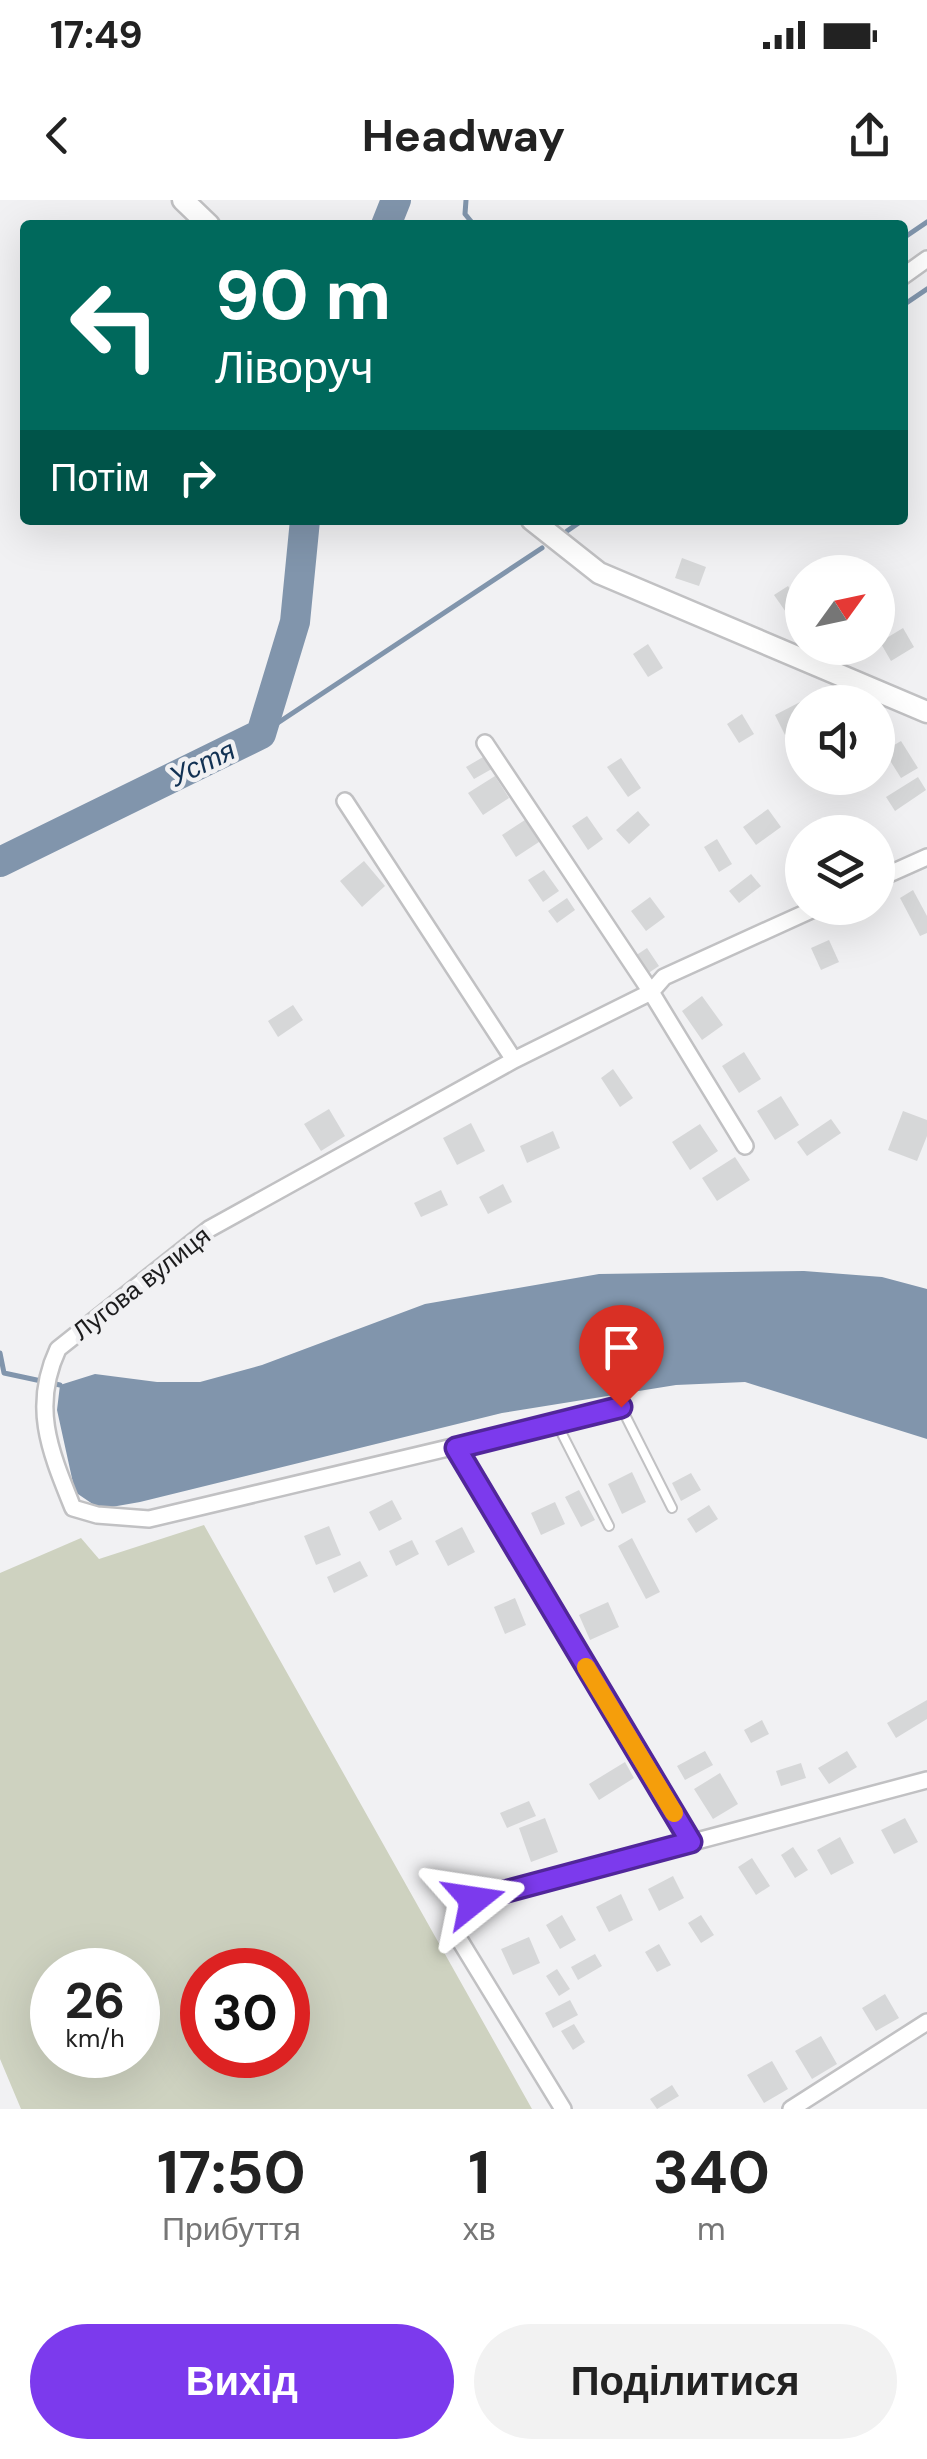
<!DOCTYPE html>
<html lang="uk">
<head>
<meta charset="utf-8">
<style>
  :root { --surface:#fff; --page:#f2f2f2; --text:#222; --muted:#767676; --accent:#7c3aed }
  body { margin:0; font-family:"DM Sans",sans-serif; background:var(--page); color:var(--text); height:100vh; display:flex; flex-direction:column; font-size:38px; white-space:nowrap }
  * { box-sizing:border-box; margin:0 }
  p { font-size:32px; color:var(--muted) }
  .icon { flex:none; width:55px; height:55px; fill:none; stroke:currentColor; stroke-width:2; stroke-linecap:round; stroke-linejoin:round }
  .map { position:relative; height:1909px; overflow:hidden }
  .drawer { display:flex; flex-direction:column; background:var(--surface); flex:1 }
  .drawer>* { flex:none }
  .guide { position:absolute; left:20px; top:20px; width:888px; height:305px; border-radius:10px; box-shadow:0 10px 40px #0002; background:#00695c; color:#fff; overflow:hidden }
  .needle { width:65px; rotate:57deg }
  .buttons { position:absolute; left:785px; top:355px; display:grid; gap:20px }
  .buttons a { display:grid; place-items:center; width:110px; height:110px; border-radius:50%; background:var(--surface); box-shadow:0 10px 40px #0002; font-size:50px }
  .speed { position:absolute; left:30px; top:1748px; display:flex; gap:20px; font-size:50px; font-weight:700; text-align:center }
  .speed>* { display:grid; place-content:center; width:130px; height:130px; border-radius:50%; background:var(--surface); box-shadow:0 10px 40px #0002; line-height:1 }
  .speed small { font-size:25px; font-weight:400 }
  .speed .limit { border:15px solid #d22; background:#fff; color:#111 }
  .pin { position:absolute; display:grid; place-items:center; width:85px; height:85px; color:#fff; margin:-102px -42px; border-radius:50% 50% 50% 0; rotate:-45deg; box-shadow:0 0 10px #0007 }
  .pin .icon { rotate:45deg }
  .me { position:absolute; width:110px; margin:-55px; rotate:75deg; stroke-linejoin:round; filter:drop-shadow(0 0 8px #0008) }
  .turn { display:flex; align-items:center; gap:35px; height:210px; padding:0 30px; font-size:45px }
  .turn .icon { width:130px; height:130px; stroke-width:2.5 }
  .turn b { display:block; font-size:70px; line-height:85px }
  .then { display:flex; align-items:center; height:95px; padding:0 30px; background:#0003; gap:20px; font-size:38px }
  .eta { display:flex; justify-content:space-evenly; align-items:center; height:170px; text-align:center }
  .eta b { font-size:60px; font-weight:700; line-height:70px }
  .primary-button { display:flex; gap:20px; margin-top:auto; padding:20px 30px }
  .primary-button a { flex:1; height:115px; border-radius:60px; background:var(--accent); color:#fff; font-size:40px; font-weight:700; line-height:115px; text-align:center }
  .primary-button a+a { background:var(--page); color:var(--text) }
  .status { display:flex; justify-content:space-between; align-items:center; height:70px; padding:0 50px; background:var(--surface); direction:ltr }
  .status svg { height:28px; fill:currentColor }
  header { display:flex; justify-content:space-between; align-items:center; height:130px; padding:0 30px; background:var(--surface); font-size:45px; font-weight:700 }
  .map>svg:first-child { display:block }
  .green { fill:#ced2c0; fill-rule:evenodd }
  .water { fill:#8195ac }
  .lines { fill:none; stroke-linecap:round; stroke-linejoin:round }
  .stream { stroke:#8195ac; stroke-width:5 }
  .river { stroke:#8195ac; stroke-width:30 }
  .building { fill:#d6d7d8 }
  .service-casing { stroke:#c1c1c3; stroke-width:12 }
  .minor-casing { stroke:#c1c1c3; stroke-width:20 }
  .tertiary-casing { stroke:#c1c1c3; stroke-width:25 }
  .service { stroke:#fff; stroke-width:8 }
  .minor { stroke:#fff; stroke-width:15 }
  .tertiary { stroke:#fff; stroke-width:20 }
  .route-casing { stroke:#51269a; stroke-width:25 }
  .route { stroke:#7c3aed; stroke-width:18 }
  .slow { stroke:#f59e0b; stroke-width:18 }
  .labels { text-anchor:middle; stroke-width:9; stroke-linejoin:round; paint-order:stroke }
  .street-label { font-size:25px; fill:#1c1c1d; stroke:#f1f1f3 }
  .water-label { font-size:28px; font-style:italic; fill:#113153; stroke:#f1f1f3 }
</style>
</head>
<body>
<div class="status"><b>17:49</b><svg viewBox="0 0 49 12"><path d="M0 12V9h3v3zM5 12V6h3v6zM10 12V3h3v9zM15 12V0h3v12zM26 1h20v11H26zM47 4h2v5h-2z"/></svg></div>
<header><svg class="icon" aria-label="back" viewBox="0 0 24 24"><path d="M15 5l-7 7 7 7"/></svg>Headway<svg class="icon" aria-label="share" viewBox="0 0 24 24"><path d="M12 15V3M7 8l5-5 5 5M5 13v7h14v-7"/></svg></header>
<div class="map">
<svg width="927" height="1909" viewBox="0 0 927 1909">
  <rect width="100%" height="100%" fill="#f1f1f3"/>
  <!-- green -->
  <path class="green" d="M204,1325L532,1909H21L0,1859V1373L81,1338L99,1359ZM52,1770H138V1855H52ZM202,1770H288V1855H202Z"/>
  <!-- water -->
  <path class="water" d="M804,1071L882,1077L927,1089V1239L745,1182L676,1185L502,1213L140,1302L100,1309L75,1292L57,1210L60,1185L95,1174L157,1182H200L262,1165L425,1104L599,1074Z"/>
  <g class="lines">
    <!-- stream -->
    <path class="stream" d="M466,0L465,14L474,25
      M902,39L927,22
      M902,106L927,89
      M567,331L583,320
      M261,534L542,348
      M0,1153L4,1173L60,1185"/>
    <!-- river -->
    <path class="river" d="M386,25L396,0
      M0,662L261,534L295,422L305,320"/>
  </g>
  <!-- building -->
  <path class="building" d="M682,358L706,367L699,386L675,378Z
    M788,386L802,406L788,415L774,395Z
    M903,428L914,447L891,461L880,442Z
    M648,444L663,468L648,477L633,454Z
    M802,501V525L785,535L775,515Z
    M742,514L754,534L739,543L727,524Z
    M901,541L918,568L901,578L884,551Z
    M490,553L497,566L474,579L466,567Z
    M621,558L641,588L628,597L607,567Z
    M495,576L509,598L483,615L468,593Z
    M918,577L926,590L895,611L886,597Z
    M768,609L781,627L756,645L743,627Z
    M638,611L650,625L629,644L616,630Z
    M587,616L603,639L588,650L572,626Z
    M528,618L542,640L516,657L502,635Z
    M717,639L732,664L719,672L704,647Z
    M364,661L385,686L362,707L340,681Z
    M544,670L559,691L543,702L528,680Z
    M751,674L761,686L739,703L729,691Z
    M913,690L927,716V733L920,736L900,698Z
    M650,697L665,717L646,731L631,711Z
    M567,698L575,710L557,723L548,711Z
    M829,740L839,762L821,770L811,748Z
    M647,748L659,766L647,774L635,756Z
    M702,796L723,825L702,840L682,811Z
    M293,805L303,820L278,837L268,821Z
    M744,852L761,879L739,893L722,866Z
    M613,869L633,898L620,907L601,878Z
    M781,896L799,925L775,940L757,911Z
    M329,909L345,936L321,951L304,924Z
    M903,911L927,920V936L917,961L888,950Z
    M831,919L841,933L807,956L797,942Z
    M471,923L485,951L457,965L443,938Z
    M700,924L718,951L690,970L672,942Z
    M553,931L560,948L527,963L520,946Z
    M735,957L750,980L717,1001L702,978Z
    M503,984L512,1002L488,1014L479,997Z
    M441,990L448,1005L421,1017L414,1003Z
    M632,1272L646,1302L622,1314L608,1284Z
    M691,1273L701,1290L681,1301L672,1283Z
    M579,1290L595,1320L581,1327L565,1297Z
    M392,1300L402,1319L379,1331L369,1312Z
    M555,1302L565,1324L541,1335L531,1313Z
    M709,1305L718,1319L696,1333L687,1319Z
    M329,1326L341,1355L316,1365L304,1336Z
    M462,1327L475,1352L448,1366L435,1341Z
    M632,1338L660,1392L646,1399L618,1346Z
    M412,1340L419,1354L396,1366L389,1351Z
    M360,1361L368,1376L334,1393L327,1377Z
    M515,1398L526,1425L505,1434L494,1407Z
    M608,1402L619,1427L590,1440L579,1415Z
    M927,1500V1519L896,1538L887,1523Z
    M762,1520L769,1534L751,1543L744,1530Z
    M705,1551L713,1565L685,1580L677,1566Z
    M847,1551L857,1567L829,1584L818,1568Z
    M625,1562L634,1578L599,1600L589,1584Z
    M801,1563L806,1578L781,1586L776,1571Z
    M720,1573L738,1604L713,1619L694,1589Z
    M529,1601L536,1616L507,1628L500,1613Z
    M545,1618L558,1652L531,1662L519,1628Z
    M905,1618L918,1642L894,1654L881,1630Z
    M840,1637L854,1663L831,1675L817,1650Z
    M793,1647L808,1670L795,1678L781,1655Z
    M752,1658L770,1686L756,1695L738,1667Z
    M673,1676L684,1698L659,1711L648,1689Z
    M621,1694L633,1720L609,1732L596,1707Z
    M562,1715L576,1740L560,1749L546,1725Z
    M701,1715L714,1735L701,1743L688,1723Z
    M529,1737L540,1763L513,1775L501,1749Z
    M659,1744L671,1765L657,1772L645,1752Z
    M595,1754L602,1766L578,1780L571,1767Z
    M557,1769L570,1789L559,1796L546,1776Z
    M885,1794L899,1818L876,1831L862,1808Z
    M570,1800L578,1815L553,1828L545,1813Z
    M574,1824L585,1842L573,1850L561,1831Z
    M821,1836L837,1864L812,1879L795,1851Z
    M772,1861L788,1889L764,1903L747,1875Z
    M672,1885L679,1896L657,1909L650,1899Z"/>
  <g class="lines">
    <!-- service casing -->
    <g class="service-casing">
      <path id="service" d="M621,1207L672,1308
        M556,1222L609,1326"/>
    </g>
    <!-- minor casing -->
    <g class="minor-casing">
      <path id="minor" d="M902,77L927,59
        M485,543L651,792L745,946
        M345,601L514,860
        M878,679L927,657
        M621,1207L149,1319L97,1315L73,1308C50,1251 31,1207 58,1149L209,1029L514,860L651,792L664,777L816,708
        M456,1248L691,1642
        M563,1909L459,1739L455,1730L463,1707L474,1700L927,1580
        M791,1909L927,1822"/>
    </g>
    <!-- tertiary casing -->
    <g class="tertiary-casing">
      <path id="tertiary" d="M183,0L209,25
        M532,320L599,373L927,512"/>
    </g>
    <!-- service -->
    <use href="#service" class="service"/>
    <!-- minor -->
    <use href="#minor" class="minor"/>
    <!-- tertiary -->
    <use href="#tertiary" class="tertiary"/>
  </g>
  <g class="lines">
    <!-- route casing -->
    <g class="route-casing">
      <path id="route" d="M474,1700L691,1642L456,1248L621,1207"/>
    </g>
    <!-- route -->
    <use href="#route" class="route"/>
    <!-- slow -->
    <path class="slow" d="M586,1467L674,1613"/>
  </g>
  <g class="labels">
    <!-- street labels -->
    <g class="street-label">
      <text transform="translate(141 1083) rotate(-38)" y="9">Лугова вулиця</text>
    </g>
    <!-- water labels -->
    <g class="water-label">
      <text transform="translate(202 563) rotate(-26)" y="10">Устя</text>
    </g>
  </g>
</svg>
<div class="buttons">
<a><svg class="needle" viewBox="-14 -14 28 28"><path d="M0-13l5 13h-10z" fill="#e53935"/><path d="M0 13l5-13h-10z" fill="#767676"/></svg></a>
<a><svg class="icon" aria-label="sound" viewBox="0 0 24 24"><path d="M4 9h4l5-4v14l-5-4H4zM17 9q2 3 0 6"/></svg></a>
<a><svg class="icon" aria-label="layers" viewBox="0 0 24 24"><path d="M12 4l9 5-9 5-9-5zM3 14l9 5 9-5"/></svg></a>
</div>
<div class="speed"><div>26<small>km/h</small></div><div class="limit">30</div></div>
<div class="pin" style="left:621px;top:1207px;background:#d93025"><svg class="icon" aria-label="arrive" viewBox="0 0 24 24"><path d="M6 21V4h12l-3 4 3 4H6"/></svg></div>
<svg class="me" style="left:474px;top:1700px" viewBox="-20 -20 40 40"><path d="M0-17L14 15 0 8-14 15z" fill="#7c3aed" stroke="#fff" stroke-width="4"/></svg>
<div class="guide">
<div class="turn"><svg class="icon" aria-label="left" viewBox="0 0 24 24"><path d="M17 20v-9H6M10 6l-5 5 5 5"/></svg><div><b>90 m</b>Ліворуч</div></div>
<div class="then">Потім<svg class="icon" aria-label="right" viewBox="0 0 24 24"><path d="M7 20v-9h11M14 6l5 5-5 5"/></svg></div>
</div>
</div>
<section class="drawer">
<div class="eta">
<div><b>17:50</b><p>Прибуття</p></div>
<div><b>1</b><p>хв</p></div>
<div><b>340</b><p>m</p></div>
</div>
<div class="primary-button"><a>Вихід</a><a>Поділитися</a></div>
</section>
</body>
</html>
